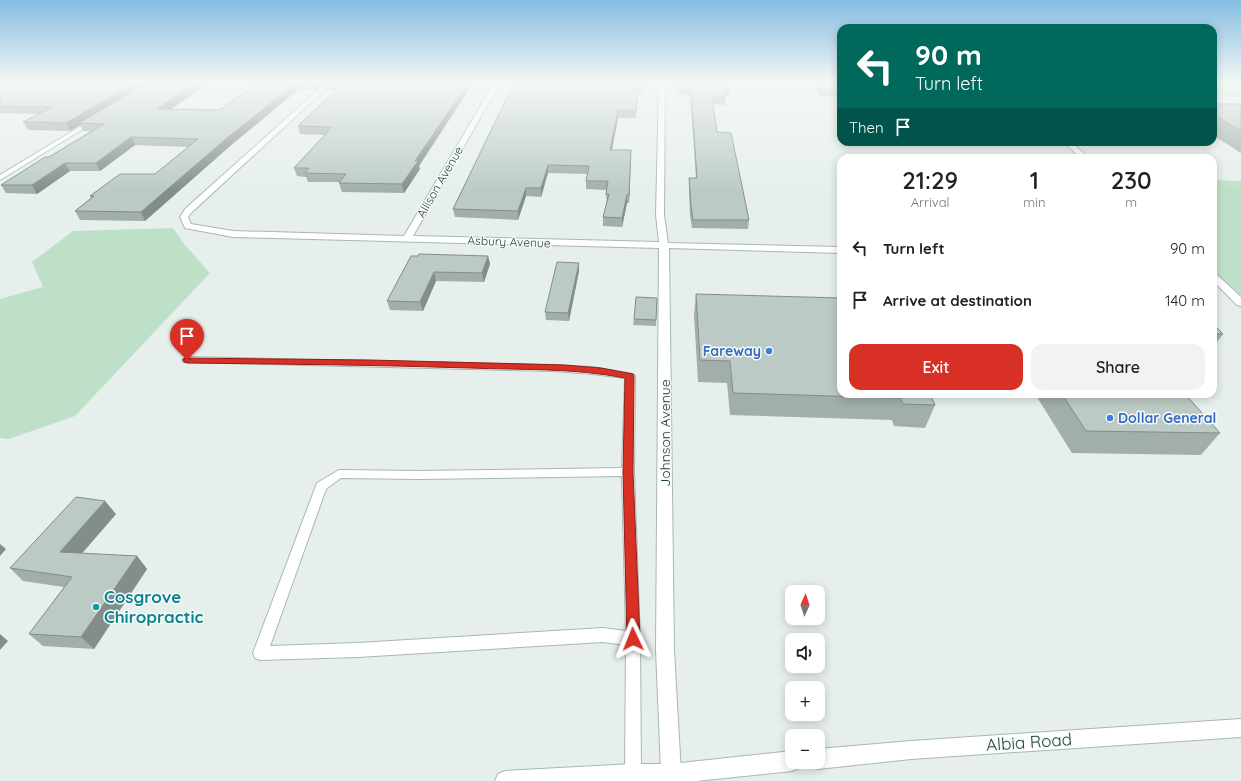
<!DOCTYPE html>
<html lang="en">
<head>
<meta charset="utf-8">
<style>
  :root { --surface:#fff; --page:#f2f2f2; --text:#202124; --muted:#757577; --accent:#d93025 }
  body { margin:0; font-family:Quicksand,sans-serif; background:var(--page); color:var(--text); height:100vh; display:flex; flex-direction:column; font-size:15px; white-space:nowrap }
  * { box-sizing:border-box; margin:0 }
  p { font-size:13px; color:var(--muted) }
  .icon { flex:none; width:22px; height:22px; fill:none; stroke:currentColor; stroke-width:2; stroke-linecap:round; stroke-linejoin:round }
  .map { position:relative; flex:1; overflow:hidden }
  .drawer { position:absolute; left:837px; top:154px; width:380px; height:244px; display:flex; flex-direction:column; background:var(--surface); border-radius:12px; box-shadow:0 2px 10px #0003 }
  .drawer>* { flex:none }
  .banner { position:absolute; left:837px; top:24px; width:380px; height:122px; border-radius:12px; box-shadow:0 2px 10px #0003; background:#00695c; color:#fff; overflow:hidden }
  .needle { width:26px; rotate:3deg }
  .buttons { position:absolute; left:785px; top:585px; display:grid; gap:8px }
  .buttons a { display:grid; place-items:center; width:40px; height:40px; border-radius:8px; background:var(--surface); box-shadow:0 2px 10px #0003; font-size:20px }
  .pin { position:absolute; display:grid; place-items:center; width:34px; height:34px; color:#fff; margin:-41px -17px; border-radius:50% 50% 50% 0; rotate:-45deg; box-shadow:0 0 4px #0007 }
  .pin .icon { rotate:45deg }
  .me { position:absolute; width:44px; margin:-22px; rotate:358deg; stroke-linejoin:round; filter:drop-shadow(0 0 3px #0008) }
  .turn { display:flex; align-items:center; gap:14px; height:84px; padding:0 12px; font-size:18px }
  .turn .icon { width:52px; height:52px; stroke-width:2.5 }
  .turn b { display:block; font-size:28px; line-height:34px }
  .then { display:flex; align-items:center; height:38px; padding:0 12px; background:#0003; gap:8px; font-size:15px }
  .eta { display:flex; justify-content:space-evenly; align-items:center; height:68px; text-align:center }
  .eta b { font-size:24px; font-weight:600; line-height:28px }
  .action { display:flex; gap:8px; margin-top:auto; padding:8px 12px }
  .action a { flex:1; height:46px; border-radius:12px; background:var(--accent); color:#fff; font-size:16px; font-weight:600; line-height:46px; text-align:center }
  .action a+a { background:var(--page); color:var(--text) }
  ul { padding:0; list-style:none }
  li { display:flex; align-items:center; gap:12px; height:52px; padding:0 12px }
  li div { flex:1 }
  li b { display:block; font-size:15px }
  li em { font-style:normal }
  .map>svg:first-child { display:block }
  .green { fill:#bfe0c8 }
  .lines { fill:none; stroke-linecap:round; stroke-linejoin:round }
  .service-casing { stroke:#a8b8b2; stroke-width:2 }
  .minor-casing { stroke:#a8b8b2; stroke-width:2 }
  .tertiary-casing { stroke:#a8b8b2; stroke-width:2 }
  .secondary-casing { stroke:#a4bbb3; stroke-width:2 }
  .service { fill:#fff; fill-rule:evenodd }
  .minor { fill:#fff; fill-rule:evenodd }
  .tertiary { fill:#fff; fill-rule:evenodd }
  .secondary { fill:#fff; fill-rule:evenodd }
  .wall { fill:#a1aea9; fill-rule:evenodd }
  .shaded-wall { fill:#838d89 }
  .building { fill:#bbcac4; stroke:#838d89 }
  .route { fill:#d93025; stroke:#8d1f18 }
  .shop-dot { fill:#3f7fe0; stroke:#f7fbf9; stroke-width:1.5 }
  .culture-dot { fill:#0f9aa8; stroke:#f7fbf9; stroke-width:1.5 }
  .labels { text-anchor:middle; stroke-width:3; stroke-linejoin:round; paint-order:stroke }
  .far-street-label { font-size:12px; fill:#24423a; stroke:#f7fbf9 }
  .shop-label { font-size:14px; font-weight:bold; fill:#366cbe; stroke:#f7fbf9; text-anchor:end }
  .street-label { font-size:14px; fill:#24423a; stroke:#f7fbf9 }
  .near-culture-label { font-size:17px; font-weight:bold; fill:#0d838f; stroke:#f7fbf9; text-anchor:start }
  .near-street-label { font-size:17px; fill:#24423a; stroke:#f7fbf9 }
</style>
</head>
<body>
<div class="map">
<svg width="1241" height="781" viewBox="0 0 1241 781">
  <rect width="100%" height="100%" fill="#e6efeb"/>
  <!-- green -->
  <path class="green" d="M1213,83H1241V97L1213,96Z
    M1213,180L1241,181V303L1213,276Z
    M173,228L185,245L210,273L75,416L9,439L0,438V299L43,287L32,262L73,231Z"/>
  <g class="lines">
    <!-- service casing -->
    <g class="service-casing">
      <path id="service" d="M187,357L553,365L592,367L633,374L635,376L634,472L640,639L641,774L639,780L636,781L627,780L625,774L626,645L603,642L358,657L260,660L255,658L253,653L317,483L339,470L419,471L622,468L625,378L592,374L553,371L184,362L182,360ZM622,476L626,631L603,628L358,643L270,646L326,489L341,478L419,479Z"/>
    </g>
    <!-- minor casing -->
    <g class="minor-casing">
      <path id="minor" d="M326,83H332L191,213L188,217L191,224L233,231L404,236L494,83H500L413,236L659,242L656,215L659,83H665L664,215L668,243L841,247V253L669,248L674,650L681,774L678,781H655L661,771L656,650L659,248L233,237L185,228L180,217L185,209Z
        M94,118L97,120L96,121L0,180V175Z"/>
    </g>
    <!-- tertiary casing -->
    <g class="tertiary-casing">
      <path id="tertiary" d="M1241,719V737L911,759L818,769L811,766L810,762H818V749L911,741Z
        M792,751V762H801L799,768L792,771L696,781H495L498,774L505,771L633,764H671Z"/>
    </g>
    <!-- secondary casing -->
    <g class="secondary-casing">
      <path id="secondary" d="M1063,142H1071L1089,158H1081Z
        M1213,273L1216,274L1241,297V306L1237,305L1213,281Z"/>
    </g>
    <!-- service -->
    <use href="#service" class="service"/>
    <!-- minor -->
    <use href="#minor" class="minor"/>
    <!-- tertiary -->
    <use href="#tertiary" class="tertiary"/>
    <!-- secondary -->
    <use href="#secondary" class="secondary"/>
  </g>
  <!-- wall -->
  <path class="wall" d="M0,83H324L316,90L299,89L230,146L145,221L80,220L75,211L91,198L90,196L155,174L188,147L135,145L100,171H70L37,194L6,193L1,185L49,157L91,131H83L80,125L70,131L28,130L23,122L38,114L0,113ZM207,84L254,85L220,110L171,109Z
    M325,83H473L419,166L420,169L404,193L342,192L339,183L340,182H308L306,177L297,176L294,168L325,135L300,134L298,126L336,90H327Z
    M514,83H644L643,94H637L636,118H618L612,150H631L629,203H627L622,227L603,226V217L607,203L606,194L607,190L586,189V181L588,174L548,173L541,197L526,196L518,220L455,217L453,209Z
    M676,83H729L730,88L729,95H726V97L725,105L713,104L717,132L749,220L748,229L692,228L690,215L689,187V178H696L690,95L677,94Z
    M812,83H841V96H819Z
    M1213,104H1241V153L1213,135Z
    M411,256H488L490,264L484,282L436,281L423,311L390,310L387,301Z
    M579,271L569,321L546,320L545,312Z
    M696,294L930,394L935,405L925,428L894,426L892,420L730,415L727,383L698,382L694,315Z
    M657,298L656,326L633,325L634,319Z
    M1213,324L1223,334L1215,345H1213Z
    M1035,394H1185L1220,433L1201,455L1072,453Z
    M116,514L82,553L137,556L147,569L94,649L43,646L29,634L64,587L23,581L10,568Z"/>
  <!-- shaded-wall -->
  <path class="shaded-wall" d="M134,83H149L79,123L80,125L70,131L66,123Z
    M196,83H207V84L160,117L157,109Z
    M296,83H297L299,89L230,146L145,221L141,212L227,138Z
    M314,83H324L316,90Z
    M468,83H473L419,166L420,169L404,193L402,184L415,161Z
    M618,110V118L610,158V150Z
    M131,137L135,145L100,171L96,163Z
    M631,150V158L629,203V195Z
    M65,163L70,171L37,194L32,185Z
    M548,165V173L541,197V188Z
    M526,188V196L518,220V211Z
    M627,195V203L622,227V218Z
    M488,256L490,264L484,282L482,273Z
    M579,263V271L569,321L568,313Z
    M434,272L436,281L423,311L420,302Z
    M105,501L116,514L72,565L60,552Z
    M0,544L6,549L0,556Z
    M137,556L147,569L94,649L81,637Z
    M0,634L8,641L0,650Z"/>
  <!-- building -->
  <path class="building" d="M0,83H134L66,123L23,122L52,107L0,106Z
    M147,83H196L157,109L220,110L257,83H296L227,138L141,212L75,211L94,196H90L120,174H155L198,139L131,137L96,163H65L32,185H1L45,157H49L104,124L79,123Z
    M343,83H468L415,161H418L402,184L339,183L346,174L305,173L309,168H294L332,127L298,126Z
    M514,83H644V87H638L636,111L618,110L610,150H631L629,195H627L622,218L603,217L609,194H606L608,181H586L589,166L548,165L541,188H526L518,211L453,209Z
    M677,83H729L730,88H724L726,97H712L717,132L731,133L749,220H693L691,206L689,178H697L691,87H678Z
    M818,83H841V88H821Z
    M1213,104H1241V131L1213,114Z
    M419,254L488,256L482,273L434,272L420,302L387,301L411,256H418Z
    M557,262L579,263L568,313L545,312Z
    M696,294L841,298V394H930L935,405L903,404L900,398L733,393L730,361L700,360Z
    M636,297L657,298L656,320L634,319Z
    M1213,324L1223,334H1213Z
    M1062,394H1185L1220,433L1086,431Z
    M76,497L105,501L60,552L137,556L81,637L29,634L72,577L10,568Z"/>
  <!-- sky -->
  <linearGradient id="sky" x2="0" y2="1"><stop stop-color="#84bce0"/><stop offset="0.43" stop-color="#f4f8f6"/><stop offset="1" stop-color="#f4f8f6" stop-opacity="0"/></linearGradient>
  <rect width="1241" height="192" fill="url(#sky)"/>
  <!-- route -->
  <path class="route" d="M184,358L370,360L564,365L601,368L633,374L634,376L633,472L640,639L638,643L633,645L629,643L627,639L623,472L625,378C574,368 521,370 469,368C375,365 281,364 187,363L184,362L183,360Z"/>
  <!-- markers -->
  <g class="shop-dot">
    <circle cx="769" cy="351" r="4"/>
    <circle cx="1110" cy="418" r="4"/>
  </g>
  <circle class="culture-dot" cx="96" cy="607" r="4"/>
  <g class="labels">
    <!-- far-street labels -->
    <g class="far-street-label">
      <text transform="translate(440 182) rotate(-60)" y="4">Allison Avenue</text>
      <text transform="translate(509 242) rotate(2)" y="4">Asbury Avenue</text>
    </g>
    <!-- shop labels -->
    <g class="shop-label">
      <text x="761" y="356">Fareway</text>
      <text x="1118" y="423" text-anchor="start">Dollar General</text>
    </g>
    <!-- street labels -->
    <g class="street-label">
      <text transform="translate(665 433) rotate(-90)" y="5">Johnson Avenue</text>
    </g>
    <!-- near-culture labels -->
    <g class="near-culture-label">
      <text x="104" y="603">Cosgrove<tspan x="104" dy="20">Chiropractic</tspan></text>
    </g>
    <!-- near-street labels -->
    <g class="near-street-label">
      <text transform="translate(1029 742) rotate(-4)" y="6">Albia Road</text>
    </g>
  </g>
</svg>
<div class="buttons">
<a><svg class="needle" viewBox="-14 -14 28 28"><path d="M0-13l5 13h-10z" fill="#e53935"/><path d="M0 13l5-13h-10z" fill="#757577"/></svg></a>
<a><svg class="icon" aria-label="sound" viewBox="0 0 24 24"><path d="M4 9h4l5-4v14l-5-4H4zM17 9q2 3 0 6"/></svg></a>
<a>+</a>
<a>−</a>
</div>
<div class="pin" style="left:187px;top:360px;background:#d93025"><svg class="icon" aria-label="arrive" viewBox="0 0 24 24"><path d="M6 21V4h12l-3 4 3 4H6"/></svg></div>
<svg class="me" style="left:633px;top:639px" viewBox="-20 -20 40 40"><path d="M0-17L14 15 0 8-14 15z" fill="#d93025" stroke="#fff" stroke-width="4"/></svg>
<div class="banner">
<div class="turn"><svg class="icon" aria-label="left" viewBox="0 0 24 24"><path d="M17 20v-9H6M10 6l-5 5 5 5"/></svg><div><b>90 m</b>Turn left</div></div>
<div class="then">Then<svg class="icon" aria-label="arrive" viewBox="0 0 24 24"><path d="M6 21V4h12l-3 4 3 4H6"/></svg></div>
</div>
<section class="drawer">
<div class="eta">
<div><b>21:29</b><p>Arrival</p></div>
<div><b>1</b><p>min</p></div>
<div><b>230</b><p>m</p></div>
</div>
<ul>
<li><svg class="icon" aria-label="left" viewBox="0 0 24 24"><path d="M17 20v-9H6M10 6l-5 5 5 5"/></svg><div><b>Turn left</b></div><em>90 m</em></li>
<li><svg class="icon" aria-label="arrive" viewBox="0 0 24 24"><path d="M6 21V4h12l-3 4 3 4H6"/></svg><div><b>Arrive at destination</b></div><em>140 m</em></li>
</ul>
<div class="action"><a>Exit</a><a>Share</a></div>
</section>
</div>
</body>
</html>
